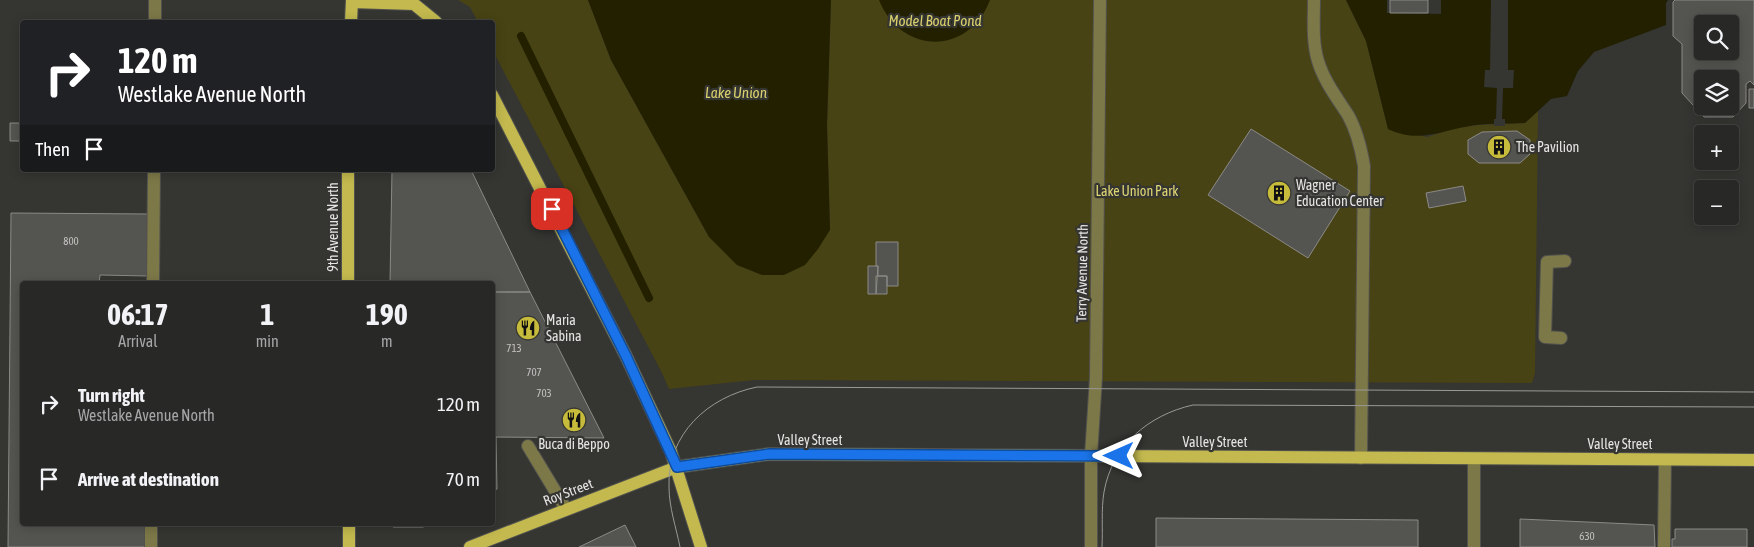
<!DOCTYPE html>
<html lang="en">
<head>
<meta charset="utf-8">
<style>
  :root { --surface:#282826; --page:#343432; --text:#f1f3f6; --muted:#a5a6a7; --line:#444443 }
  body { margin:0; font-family:"Asap Condensed",sans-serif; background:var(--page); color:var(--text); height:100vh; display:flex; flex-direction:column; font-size:19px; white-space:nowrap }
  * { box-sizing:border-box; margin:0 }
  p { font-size:16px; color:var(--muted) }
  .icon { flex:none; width:28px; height:28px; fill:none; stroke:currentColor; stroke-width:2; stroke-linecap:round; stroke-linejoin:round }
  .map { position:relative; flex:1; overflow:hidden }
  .sheet { position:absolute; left:20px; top:281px; width:475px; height:245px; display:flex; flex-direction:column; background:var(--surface); border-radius:5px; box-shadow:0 2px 12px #0003,0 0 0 1px var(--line) }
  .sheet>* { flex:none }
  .guide { position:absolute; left:20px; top:20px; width:475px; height:152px; border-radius:5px; box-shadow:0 2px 12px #0003,0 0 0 1px var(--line); background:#202124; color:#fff; overflow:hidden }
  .tools { position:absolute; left:1694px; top:15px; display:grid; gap:10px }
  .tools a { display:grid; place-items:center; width:45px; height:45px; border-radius:5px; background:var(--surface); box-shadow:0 2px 12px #0003,0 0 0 1px var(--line); font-size:25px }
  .pin { position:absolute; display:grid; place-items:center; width:42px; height:42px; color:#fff; margin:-21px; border-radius:10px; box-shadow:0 2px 8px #0006 }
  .me { position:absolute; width:55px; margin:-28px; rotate:270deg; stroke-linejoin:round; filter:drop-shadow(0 0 4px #0008) }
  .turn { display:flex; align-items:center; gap:18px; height:105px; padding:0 15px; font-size:22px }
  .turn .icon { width:65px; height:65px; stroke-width:2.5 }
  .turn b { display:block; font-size:35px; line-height:42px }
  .then { display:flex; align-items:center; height:48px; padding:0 15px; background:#0003; gap:10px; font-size:19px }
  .eta { display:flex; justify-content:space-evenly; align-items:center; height:85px; text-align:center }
  .eta b { font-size:30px; font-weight:700; line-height:35px }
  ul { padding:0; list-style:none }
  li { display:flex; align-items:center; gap:15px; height:75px; padding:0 15px }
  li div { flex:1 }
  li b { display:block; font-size:19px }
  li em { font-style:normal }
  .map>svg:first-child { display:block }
  .green { fill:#484314 }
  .water { fill:#232000 }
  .pier { fill:#353532 }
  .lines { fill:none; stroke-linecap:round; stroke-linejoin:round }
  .stream { stroke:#232000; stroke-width:8 }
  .building { fill:#545451; stroke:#8b8a87; fill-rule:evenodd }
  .minor-casing { stroke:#51514e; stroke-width:14 }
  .major-casing { stroke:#51514e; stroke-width:14 }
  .minor { stroke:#7c7848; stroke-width:12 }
  .major { stroke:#c3b94e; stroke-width:12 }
  .tram { stroke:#9a9997; stroke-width:1 }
  .route-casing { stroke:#114b97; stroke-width:12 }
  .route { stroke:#1a73e8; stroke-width:9 }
  .labels { text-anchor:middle; stroke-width:4.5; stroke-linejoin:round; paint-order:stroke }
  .number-label { font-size:11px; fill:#c2c1bf }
  .poi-label { font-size:14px; fill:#e6e5e4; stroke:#353532; text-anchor:start }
  .park-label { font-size:14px; fill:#dfd673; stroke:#353532 }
  .street-label { font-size:14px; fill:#e6e5e4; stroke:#353532 }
  .water-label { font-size:15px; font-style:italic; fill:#dad16e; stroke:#353532 }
</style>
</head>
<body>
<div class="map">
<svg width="1754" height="547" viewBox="0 0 1754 547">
  <rect width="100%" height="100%" fill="#353532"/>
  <!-- green -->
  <path class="green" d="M458,0H588L611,60L709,237L830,230L827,125L831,0H1346L1366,41L1388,129L1427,137L1455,128L1478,125L1525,123L1538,111L1535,373L1532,383L754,380L669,389L662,373L493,51L492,22H478L470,7Z"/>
  <!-- water -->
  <path class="water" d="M588,0H831L827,125L830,230L818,249L805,265L784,275H762L737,265L709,237L611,60Z
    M879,0H990C969,56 901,55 879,0Z
    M1346,0H1668L1666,3V25L1594,52L1578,71L1567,96L1551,99L1525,123C1508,124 1491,123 1475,125C1443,130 1419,144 1388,129L1366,41Z"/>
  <!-- pier -->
  <path class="pier" d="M1387,0H1441V14L1387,13Z
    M1491,0H1508V70H1514L1513,88H1503L1502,119H1505V126H1494V119H1496L1497,88L1484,87L1485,70H1490Z"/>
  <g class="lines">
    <!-- stream -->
    <path class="stream" d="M521,36L649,298"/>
  </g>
  <!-- building -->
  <path class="building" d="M1390,0H1428V13H1390Z
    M1675,0H1754V85L1750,81L1746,84V103L1733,117H1704L1682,93V44L1673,36V2ZM1702,24H1730V51H1702ZM1702,79H1730V106H1702Z
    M1749,89H1754V108H1749Z
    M10,123H22V141H10Z
    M1251,129L1350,191L1308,258L1208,195Z
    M1517,131L1530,140V154L1520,163H1479L1468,154V140L1482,132Z
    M392,170H471L530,292H492V284H390Z
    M1463,186L1466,201L1429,208L1426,193Z
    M11,213L148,214V276L100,275L99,284H22V524H145V547H8Z
    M876,242H898V286H887V276H878V266H876Z
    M868,266H878L876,294H868Z
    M876,276H887V294H876Z
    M492,292H530L604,438L492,437Z
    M492,437H496L497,489L492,491Z
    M1156,518L1418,520V547H1156Z
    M1520,519L1654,525L1655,547H1520Z
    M393,524H429L423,527H393Z
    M625,525L636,547H579Z
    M1675,529H1747V547H1672V539H1675Z"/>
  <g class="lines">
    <!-- minor casing -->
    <g class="minor-casing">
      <path id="minor" d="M1314,0C1314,20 1312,41 1318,61C1324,81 1337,98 1348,115C1357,131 1361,148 1364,166L1361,458
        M155,22V0
        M153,284L154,170
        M1561,338L1545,337L1547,262L1565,261
        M528,446L566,509
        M1474,459V547
        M151,547V524
        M1091,547V456L1096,377L1100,0
        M1664,547L1665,460"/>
    </g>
    <!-- major casing -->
    <g class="major-casing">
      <path id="major" d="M352,2L414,4L436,22
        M351,22L352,0
        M492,95L626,356L671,452L701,547
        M348,170V284
        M349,524V547
        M470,547L677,467L769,454L1754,460"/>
    </g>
    <!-- minor -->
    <use href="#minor" class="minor"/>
    <!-- major -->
    <use href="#major" class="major"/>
    <!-- tram -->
    <path class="tram" d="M680,547C676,527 669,507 669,487C667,434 708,397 757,387L1754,392
      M1102,547C1103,529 1101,510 1104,492C1112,446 1148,415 1193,405L1754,407"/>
  </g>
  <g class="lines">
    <!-- route casing -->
    <g class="route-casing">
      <path id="route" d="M552,209L626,356L677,467L769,454L1119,456"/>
    </g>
    <!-- route -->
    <use href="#route" class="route"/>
  </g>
  <!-- icons -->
  <defs>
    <g id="building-disc" transform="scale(1.25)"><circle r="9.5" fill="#c7bb3c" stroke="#353532"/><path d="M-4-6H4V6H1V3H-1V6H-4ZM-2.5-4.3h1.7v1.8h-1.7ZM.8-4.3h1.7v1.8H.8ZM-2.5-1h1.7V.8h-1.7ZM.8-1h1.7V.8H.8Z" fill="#111"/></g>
    <g id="restaurant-disc" transform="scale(1.25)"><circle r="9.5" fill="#c7bb3c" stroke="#353532"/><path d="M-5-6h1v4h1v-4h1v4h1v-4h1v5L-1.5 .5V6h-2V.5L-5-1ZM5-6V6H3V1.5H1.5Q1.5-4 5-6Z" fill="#111"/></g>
  </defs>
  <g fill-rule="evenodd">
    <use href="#building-disc" x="1499" y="147"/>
    <use href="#building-disc" x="1279" y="193"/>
    <use href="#restaurant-disc" x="528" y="328"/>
    <use href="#restaurant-disc" x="574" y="420"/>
  </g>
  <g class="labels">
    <!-- number labels -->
    <g class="number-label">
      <text x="71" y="245">800</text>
      <text x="514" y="352">713</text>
      <text x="534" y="376">707</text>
      <text x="544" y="397">703</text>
      <text x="1587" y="540">630</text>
    </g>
    <!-- poi labels -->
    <g class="poi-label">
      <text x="1516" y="152">The Pavilion</text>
      <text x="1296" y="190">Wagner<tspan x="1296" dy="16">Education Center</tspan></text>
      <text x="546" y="325">Maria<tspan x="546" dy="16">Sabina</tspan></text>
      <text x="574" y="449" text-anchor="middle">Buca di Beppo</text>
    </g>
    <!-- park labels -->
    <g class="park-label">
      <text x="1137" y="196">Lake Union Park</text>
    </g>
    <!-- street labels -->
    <g class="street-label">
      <text transform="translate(333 227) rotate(-90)" y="5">9th Avenue North</text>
      <text transform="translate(1082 273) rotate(-89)" y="5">Terry Avenue North</text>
      <text x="810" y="445">Valley Street</text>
      <text x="1215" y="447">Valley Street</text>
      <text x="1620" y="449">Valley Street</text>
      <text transform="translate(568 492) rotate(-21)" y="5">Roy Street</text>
    </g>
    <!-- water labels -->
    <g class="water-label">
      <text x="935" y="26">Model Boat Pond</text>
      <text x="736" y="98">Lake Union</text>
    </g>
  </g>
</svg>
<div class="tools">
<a><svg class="icon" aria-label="search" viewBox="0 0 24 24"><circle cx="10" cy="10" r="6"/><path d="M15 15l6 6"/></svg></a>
<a><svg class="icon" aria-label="layers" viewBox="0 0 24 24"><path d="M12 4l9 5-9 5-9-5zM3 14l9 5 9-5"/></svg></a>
<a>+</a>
<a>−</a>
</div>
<div class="pin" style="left:552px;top:209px;background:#d93025"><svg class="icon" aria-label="arrive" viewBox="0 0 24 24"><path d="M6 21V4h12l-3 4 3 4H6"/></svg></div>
<svg class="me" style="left:1119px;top:456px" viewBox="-20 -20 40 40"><path d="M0-17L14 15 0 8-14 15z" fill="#1a73e8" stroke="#fff" stroke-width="4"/></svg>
<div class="guide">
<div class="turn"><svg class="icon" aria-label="right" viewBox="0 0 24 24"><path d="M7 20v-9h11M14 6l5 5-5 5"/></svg><div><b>120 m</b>Westlake Avenue North</div></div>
<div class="then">Then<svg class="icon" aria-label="arrive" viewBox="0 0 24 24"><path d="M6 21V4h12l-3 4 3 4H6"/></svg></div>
</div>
<section class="sheet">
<div class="eta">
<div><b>06:17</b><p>Arrival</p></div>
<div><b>1</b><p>min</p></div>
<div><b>190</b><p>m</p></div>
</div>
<ul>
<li><svg class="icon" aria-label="right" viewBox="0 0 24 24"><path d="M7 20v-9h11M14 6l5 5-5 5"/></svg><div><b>Turn right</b><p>Westlake Avenue North</p></div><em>120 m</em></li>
<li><svg class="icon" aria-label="arrive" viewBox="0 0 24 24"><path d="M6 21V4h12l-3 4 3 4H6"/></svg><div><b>Arrive at destination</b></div><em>70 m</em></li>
</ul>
</section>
</div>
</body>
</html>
